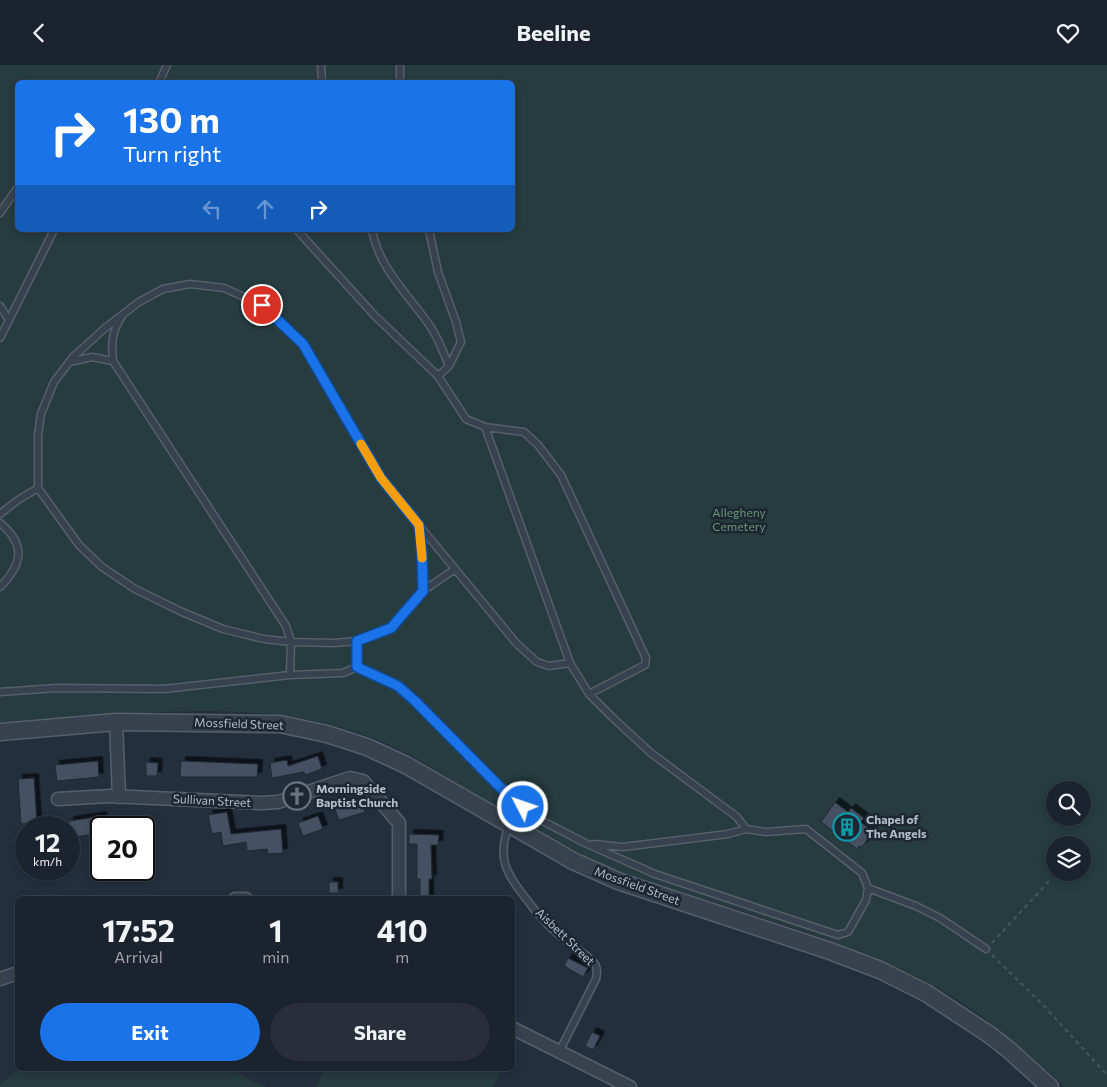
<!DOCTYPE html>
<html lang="en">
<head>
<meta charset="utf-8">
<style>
  :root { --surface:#1b232e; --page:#282f3a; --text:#f1f3f6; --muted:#a0a4aa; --line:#39404a; --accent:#1a73e8 }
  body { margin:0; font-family:Commissioner,sans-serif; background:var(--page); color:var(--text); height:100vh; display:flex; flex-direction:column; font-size:19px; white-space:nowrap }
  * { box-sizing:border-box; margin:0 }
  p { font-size:16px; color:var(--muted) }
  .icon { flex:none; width:28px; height:28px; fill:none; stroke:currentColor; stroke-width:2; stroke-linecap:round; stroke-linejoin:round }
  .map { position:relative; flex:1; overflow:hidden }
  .details { position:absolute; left:15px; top:831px; width:500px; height:175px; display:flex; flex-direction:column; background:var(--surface); border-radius:8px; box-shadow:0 2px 8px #0003,0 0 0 1px var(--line) }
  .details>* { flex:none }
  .banner { position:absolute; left:15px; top:15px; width:500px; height:152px; border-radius:8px; box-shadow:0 2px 8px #0003,0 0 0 1px var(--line); background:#1a73e8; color:#fff; overflow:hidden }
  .buttons { position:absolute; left:1046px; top:716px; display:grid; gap:10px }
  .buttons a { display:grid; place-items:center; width:45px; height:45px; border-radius:50%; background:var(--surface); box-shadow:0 2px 8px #0003,0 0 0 1px var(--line); font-size:25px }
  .speed { position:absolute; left:15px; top:751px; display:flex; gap:10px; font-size:25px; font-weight:700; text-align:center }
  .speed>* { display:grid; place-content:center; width:65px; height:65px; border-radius:50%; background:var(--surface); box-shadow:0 2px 8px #0003,0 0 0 1px var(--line); line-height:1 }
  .speed small { font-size:12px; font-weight:400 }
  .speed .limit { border:2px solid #111; border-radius:8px; background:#fff; color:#111 }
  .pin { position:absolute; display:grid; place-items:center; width:42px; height:42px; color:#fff; margin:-21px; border:2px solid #fff; border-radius:50%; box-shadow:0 1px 5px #0007 }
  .me { position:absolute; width:55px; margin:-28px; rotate:311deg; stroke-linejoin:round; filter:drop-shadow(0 0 4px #0008) }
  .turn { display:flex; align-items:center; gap:18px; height:105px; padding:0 25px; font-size:22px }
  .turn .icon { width:65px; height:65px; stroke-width:2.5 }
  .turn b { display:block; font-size:35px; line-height:42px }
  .lanes { display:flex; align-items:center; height:48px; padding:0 25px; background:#0003; justify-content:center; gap:25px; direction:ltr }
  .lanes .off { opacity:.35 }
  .eta { display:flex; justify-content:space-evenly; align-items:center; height:85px; text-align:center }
  .eta b { font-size:30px; font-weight:700; line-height:35px }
  .button { display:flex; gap:10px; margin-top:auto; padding:10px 25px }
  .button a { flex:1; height:58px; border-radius:30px; background:var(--accent); color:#fff; font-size:20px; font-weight:700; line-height:58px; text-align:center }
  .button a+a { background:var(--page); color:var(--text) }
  header { display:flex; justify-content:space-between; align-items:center; height:65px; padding:0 25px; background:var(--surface); font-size:22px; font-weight:700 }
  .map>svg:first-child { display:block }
  .green { fill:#263c3f; fill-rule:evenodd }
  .building { fill:#455162; stroke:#1f2835; filter:url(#shadow) }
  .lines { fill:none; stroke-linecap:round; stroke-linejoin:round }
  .service-casing { stroke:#565f6c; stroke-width:9 }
  .minor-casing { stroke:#565f6c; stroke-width:15 }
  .tertiary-casing { stroke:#565f6c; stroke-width:19 }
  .path { stroke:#44595c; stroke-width:2; stroke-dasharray:4 4; stroke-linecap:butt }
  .service { stroke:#38414e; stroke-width:6 }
  .minor { stroke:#38414e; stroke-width:12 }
  .tertiary { stroke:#38414e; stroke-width:16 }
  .route-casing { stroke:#114b97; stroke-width:12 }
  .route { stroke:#1a73e8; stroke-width:9 }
  .slow { stroke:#f59e0b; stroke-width:9 }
  .labels { text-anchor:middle; stroke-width:5; stroke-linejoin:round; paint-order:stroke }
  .park-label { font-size:12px; fill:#6b9a76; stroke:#1d2633 }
  .street-label { font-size:12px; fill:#b4bcc9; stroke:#1d2633 }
  .poi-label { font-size:12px; font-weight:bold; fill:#b4bcc9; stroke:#1d2633; text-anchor:start }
</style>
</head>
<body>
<header><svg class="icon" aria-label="back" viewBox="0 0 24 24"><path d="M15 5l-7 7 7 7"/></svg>Beeline<svg class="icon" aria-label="heart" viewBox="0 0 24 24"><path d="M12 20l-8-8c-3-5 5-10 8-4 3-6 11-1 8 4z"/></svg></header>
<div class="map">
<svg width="1107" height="1022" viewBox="0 0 1107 1022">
  <defs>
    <filter id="shadow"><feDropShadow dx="4.5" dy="-4.5" stdDeviation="0" flood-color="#0009"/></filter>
  </defs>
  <rect width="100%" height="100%" fill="#242f3e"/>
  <!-- green -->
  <path class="green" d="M0,0H1107V1022H1065C1026,987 988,952 942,926C886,894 825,873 763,853C715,838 667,822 619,806C563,783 512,751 460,720C440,708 419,694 398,684C298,636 183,644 75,653C50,656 25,655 0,659ZM18,18H512V165H18ZM1055,725H1082V752H1055ZM1055,780H1082V808H1055Z
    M19,1004H229L266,1022H0V1019Z
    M325,1004H502L493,1022H316Z"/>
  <!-- building -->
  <path class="building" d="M318,691L322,704L305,710L304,707L272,713L270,698L287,695L288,701Z
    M98,696L99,712L57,716L55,700Z
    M181,696L258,699L257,712H180Z
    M146,697L158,698L157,711H146Z
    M34,713L37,758L21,759L18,714Z
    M362,736L365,747L339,755L335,744Z
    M835,737L848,747L851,743L864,753L861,757L873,767L862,782L859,781L857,784L821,757Z
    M227,747L231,769L281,764L283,788L268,789L267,784L247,786L246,777L223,781L221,767L212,769L208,750Z
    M102,751L104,762H101V768L69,773V756Z
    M318,751L323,764L303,771L298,758Z
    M409,769L439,770L438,780H431L432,814H429V834H420V814H417V779H409Z
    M329,817H338V828H329Z
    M568,893L588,903L583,912L564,901Z
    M592,967L600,971L593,985L585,981Z"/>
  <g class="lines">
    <!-- service casing -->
    <g class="service-casing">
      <path id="service" d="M321,0L322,18
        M400,0V18
        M159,18L167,0
        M0,148L18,122
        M372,165C379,204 409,230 430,261C439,274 443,287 449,301
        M429,165L438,207L456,257L461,277L449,301L438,311
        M0,241L9,255
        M123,249C112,267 111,275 113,296L286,561L291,577L290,610L343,608L357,602L398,621L415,636L501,723L533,751L585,778L655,809L838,870L848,867L866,835L868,823L862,808L806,764L766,767L746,764L737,752L651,688L613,653L589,629L570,598L485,362L466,354L438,311L375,251L297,165
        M0,273L54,165
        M69,297L92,292L113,296
        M485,362L524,367L538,380L561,410L646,593L645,600L589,629
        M0,449L18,435L38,423
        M0,458C27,480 22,500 0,522
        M419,462L422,488L423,525
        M455,504L420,528L391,563L357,576L334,578L291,577L264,574L223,564L182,547L135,524L102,502L79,480L38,423V370L41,349L54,317L73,292L105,263L139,237L163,224L190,219L224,223L262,240L303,279L381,413L403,441L517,579L537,597L549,601L570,598
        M357,602V576
        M0,627L57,623L164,624L290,610
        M509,760C496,794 507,809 527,835C536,847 547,860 558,869C567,877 588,890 595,899C598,904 597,909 596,914L559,987
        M594,779L623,782L728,769L746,764
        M868,823L916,841L940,853L986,884"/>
    </g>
    <!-- minor casing -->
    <g class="minor-casing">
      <path id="minor" d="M116,657L119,732
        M58,734L110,731L261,738L278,737L350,713L363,716L399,758V834
        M235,834H246
        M0,914L18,908
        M512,963L630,1022"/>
    </g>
    <!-- tertiary casing -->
    <g class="tertiary-casing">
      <path id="tertiary" d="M0,667L116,657L280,659L327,669L367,682L406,700L573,796L618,816L830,886L880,905L926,928L990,970L1009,985L1050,1022"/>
    </g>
    <!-- path -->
    <path class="path" d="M992,878L1051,814
      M992,890L1044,941L1107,1010"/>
    <!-- service -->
    <use href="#service" class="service"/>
    <!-- minor -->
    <use href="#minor" class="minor"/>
    <!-- tertiary -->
    <use href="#tertiary" class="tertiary"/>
  </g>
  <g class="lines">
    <!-- route casing -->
    <g class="route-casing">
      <path id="route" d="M262,240L303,279L381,413L419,460L422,488L423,526L391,563L357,576V602L398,621L415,636L501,723L523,742"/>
    </g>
    <!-- route -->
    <use href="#route" class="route"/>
    <!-- slow -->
    <path class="slow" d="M361,379L381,413L419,460L422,493"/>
  </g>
  <!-- icons -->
  <defs>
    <g id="church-ring" transform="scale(1.4375)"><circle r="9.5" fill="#1d2633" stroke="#6b7280" stroke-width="1.5"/><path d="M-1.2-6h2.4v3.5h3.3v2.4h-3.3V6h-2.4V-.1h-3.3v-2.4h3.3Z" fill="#6b7280"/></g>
    <g id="building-ring" transform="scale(1.4375)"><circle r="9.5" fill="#1d2633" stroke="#0f9aa8" stroke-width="1.5"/><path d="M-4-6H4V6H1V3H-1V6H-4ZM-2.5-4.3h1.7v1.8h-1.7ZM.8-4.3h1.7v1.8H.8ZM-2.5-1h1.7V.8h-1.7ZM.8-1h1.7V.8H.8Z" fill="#0f9aa8"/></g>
  </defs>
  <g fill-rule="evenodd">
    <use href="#church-ring" x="297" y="731"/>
    <use href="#building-ring" x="847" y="762"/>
  </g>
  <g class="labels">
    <!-- park labels -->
    <g class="park-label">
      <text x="739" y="452">Allegheny<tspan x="739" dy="14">Cemetery</tspan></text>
    </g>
    <!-- street labels -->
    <g class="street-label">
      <text transform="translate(239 659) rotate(2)" y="4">Mossfield Street</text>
      <text transform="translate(212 736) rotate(3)" y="4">Sullivan Street</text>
      <text transform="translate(637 821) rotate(20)" y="4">Mossfield Street</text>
      <text transform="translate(565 872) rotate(44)" y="4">Aisbett Street</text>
    </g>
    <!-- poi labels -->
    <g class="poi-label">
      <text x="316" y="728">Morningside<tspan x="316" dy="14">Baptist Church</tspan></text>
      <text x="866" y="759">Chapel of<tspan x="866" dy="14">The Angels</tspan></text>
    </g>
  </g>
</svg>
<div class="buttons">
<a><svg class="icon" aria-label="search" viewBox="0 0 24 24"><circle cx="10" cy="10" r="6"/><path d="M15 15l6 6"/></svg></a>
<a><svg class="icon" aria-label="layers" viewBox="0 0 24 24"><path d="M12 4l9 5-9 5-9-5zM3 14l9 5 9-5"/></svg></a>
</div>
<div class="speed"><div>12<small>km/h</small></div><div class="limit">20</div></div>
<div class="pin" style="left:262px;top:240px;background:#d93025"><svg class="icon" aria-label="arrive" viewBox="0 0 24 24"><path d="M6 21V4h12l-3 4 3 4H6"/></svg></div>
<svg class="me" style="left:523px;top:742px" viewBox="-20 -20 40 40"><circle r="17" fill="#1a73e8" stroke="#fff" stroke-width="3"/><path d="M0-11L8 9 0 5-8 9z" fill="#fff"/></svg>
<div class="banner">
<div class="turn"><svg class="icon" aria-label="right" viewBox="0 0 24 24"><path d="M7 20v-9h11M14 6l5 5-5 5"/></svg><div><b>130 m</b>Turn right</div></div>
<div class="lanes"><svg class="icon off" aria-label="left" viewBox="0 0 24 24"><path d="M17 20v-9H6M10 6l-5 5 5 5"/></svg><svg class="icon off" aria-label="ahead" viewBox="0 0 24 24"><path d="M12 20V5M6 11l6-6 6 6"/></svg><svg class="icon" aria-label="right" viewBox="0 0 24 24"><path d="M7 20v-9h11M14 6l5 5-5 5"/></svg></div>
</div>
<section class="details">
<div class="eta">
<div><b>17:52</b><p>Arrival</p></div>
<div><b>1</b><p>min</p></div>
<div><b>410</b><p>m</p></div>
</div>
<div class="button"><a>Exit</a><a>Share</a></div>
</section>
</div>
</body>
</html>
